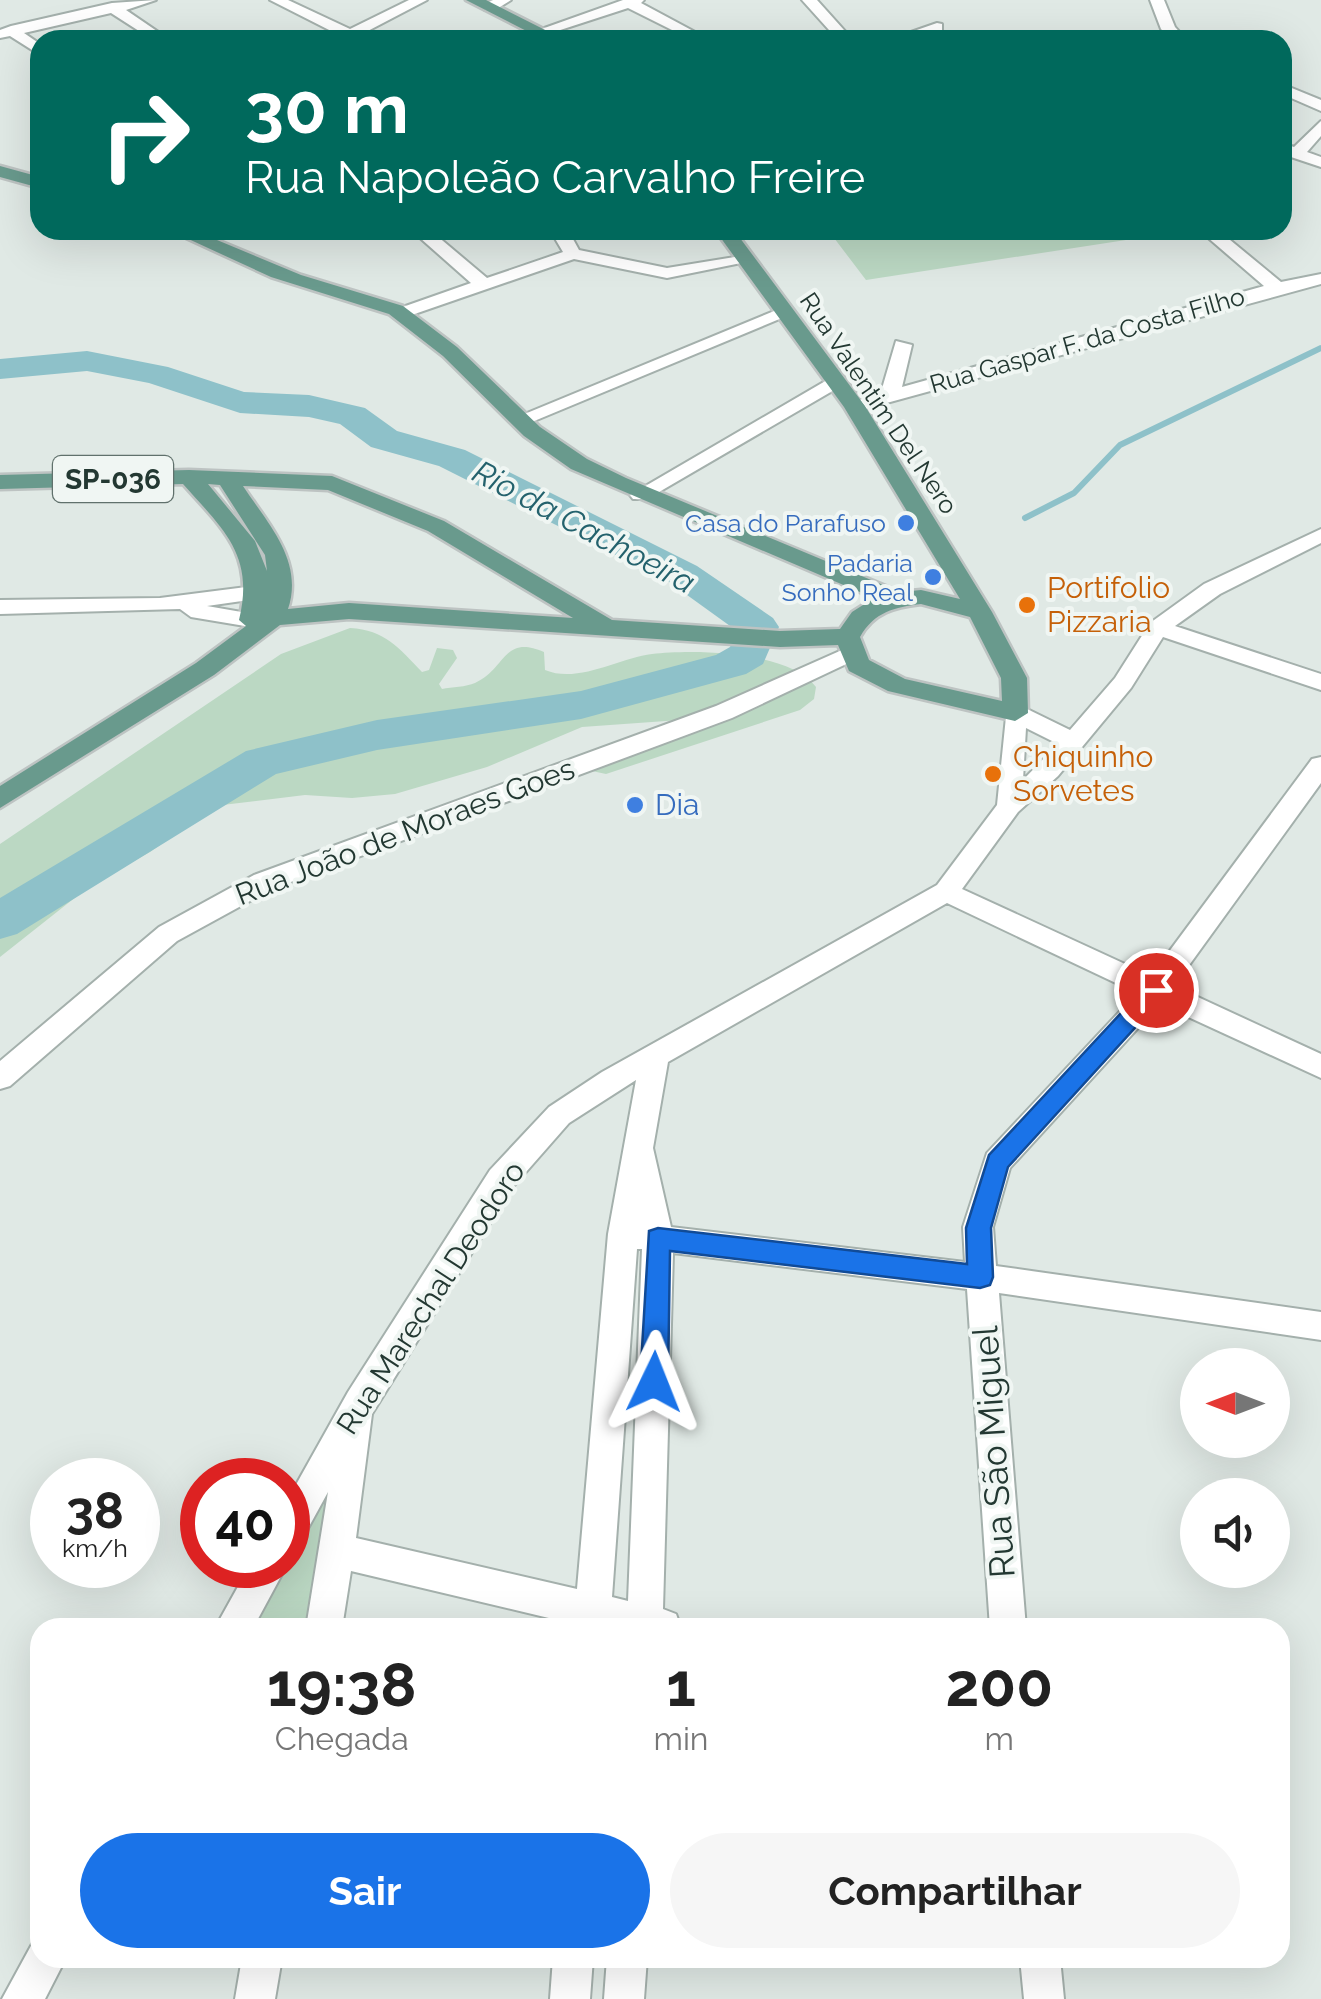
<!DOCTYPE html>
<html lang="pt">
<head>
<meta charset="utf-8">
<style>
  :root { --surface:#fff; --page:#f6f6f6; --text:#222; --muted:#767676; --accent:#1a73e8 }
  body { margin:0; font-family:Raleway,sans-serif; background:var(--page); color:var(--text); height:100vh; display:flex; flex-direction:column; font-size:38px; white-space:nowrap }
  * { box-sizing:border-box; margin:0 }
  p { font-size:32px; color:var(--muted) }
  .icon { flex:none; width:55px; height:55px; fill:none; stroke:currentColor; stroke-width:2; stroke-linecap:round; stroke-linejoin:round }
  .map { position:relative; flex:1; overflow:hidden }
  .sheet { position:absolute; left:30px; top:1618px; width:1260px; height:350px; display:flex; flex-direction:column; background:var(--surface); border-radius:30px; box-shadow:0 10px 40px #0002 }
  .sheet>* { flex:none }
  .banner { position:absolute; left:30px; top:30px; width:1262px; height:210px; border-radius:30px; box-shadow:0 10px 40px #0002; background:#00695c; color:#fff; overflow:hidden }
  .needle { width:65px; rotate:270deg }
  .buttons { position:absolute; left:1180px; top:1348px; display:grid; gap:20px }
  .buttons a { display:grid; place-items:center; width:110px; height:110px; border-radius:50%; background:var(--surface); box-shadow:0 10px 40px #0002; font-size:50px }
  .speed { position:absolute; left:30px; top:1458px; display:flex; gap:20px; font-size:50px; font-weight:700; text-align:center }
  .speed>* { display:grid; place-content:center; width:130px; height:130px; border-radius:50%; background:var(--surface); box-shadow:0 10px 40px #0002; line-height:1 }
  .speed small { font-size:25px; font-weight:400 }
  .speed .limit { border:15px solid #d22; background:#fff; color:#111 }
  .pin { position:absolute; display:grid; place-items:center; width:85px; height:85px; color:#fff; margin:-42px; border:5px solid #fff; border-radius:50%; box-shadow:0 2px 10px #0007 }
  .me { position:absolute; width:110px; margin:-55px; rotate:2deg; stroke-linejoin:round; filter:drop-shadow(0 0 8px #0008) }
  .turn { display:flex; align-items:center; gap:35px; height:210px; padding:0 50px; font-size:45px }
  .turn .icon { width:130px; height:130px; stroke-width:2.5 }
  .turn b { display:block; font-size:70px; line-height:85px }
  .eta { display:flex; justify-content:space-evenly; align-items:center; height:170px; text-align:center }
  .eta b { font-size:60px; font-weight:700; line-height:70px }
  .primary-button { display:flex; gap:20px; margin-top:auto; padding:20px 50px }
  .primary-button a { flex:1; height:115px; border-radius:60px; background:var(--accent); color:#fff; font-size:40px; font-weight:700; line-height:115px; text-align:center }
  .primary-button a+a { background:var(--page); color:var(--text) }
  .map>svg:first-child { display:block }
  .green { fill:#bbd8c3 }
  .lines { fill:none; stroke-linecap:round; stroke-linejoin:round }
  .stream { stroke:#8ec1c9; stroke-width:6 }
  .river { fill:#8ec1c9; fill-rule:evenodd }
  .minor-casing { stroke:#a4b0ac; stroke-width:4 }
  .major-casing { stroke:#bdc3c2; stroke-width:5 }
  .minor { fill:#fff; fill-rule:evenodd }
  .major { fill:#699a8d; fill-rule:evenodd }
  .route { fill:#1a73e8; stroke:#114b97; stroke-width:2.5 }
  .shop-dot { fill:#3f7fe0; stroke:#f0f6f3; stroke-width:4 }
  .food-dot { fill:#e8710a; stroke:#f0f6f3; stroke-width:4 }
  .labels { text-anchor:middle; stroke-width:8; stroke-linejoin:round; paint-order:stroke }
  .far-street-label { font-size:25px; fill:#233832; stroke:#f0f6f3 }
  .far-shop-label { font-size:25px; fill:#366cbe; stroke:#f0f6f3; text-anchor:end }
  .shield { fill:#f0f6f3; stroke:#60716c; stroke-width:2.5 }
  .shield-label { font-size:28px; font-weight:bold; fill:#233832 }
  .food-label { font-size:30px; fill:#c56008; stroke:#f0f6f3; text-anchor:start }
  .shop-label { font-size:30px; fill:#366cbe; stroke:#f0f6f3; text-anchor:start }
  .street-label { font-size:30px; fill:#233832; stroke:#f0f6f3 }
  .water-label { font-size:32px; font-style:italic; fill:#24626d; stroke:#f0f6f3 }
  .near-street-label { font-size:35px; fill:#233832; stroke:#f0f6f3 }
</style>
</head>
<body>
<div class="map">
<svg width="1321" height="1999" viewBox="0 0 1321 1999">
  <rect width="100%" height="100%" fill="#e0e9e5"/>
  <!-- green -->
  <path class="green" d="M828,230H1116L1126,240L866,280Z
    M350,628C385,630 399,648 422,672L429,670L437,648L453,650L457,658L439,684L442,689C452,687 466,687 475,683C506,669 503,634 544,652L545,670C578,684 619,658 652,654C695,649 789,651 816,687L814,699L800,710L606,774L592,771L600,760L694,719L582,727L487,767L395,794L352,798L305,795L214,806L150,852L91,885L0,957V844L281,654Z
    M336,1453L308,1627L241,1628L275,1565H288V1542Z"/>
  <g class="lines">
    <!-- stream -->
    <path class="stream" d="M1025,518L1074,493L1120,445L1321,348"/>
    <!-- river -->
    <path class="river" d="M87,351L168,367L244,392L309,395L365,408L397,431L465,450L697,566L773,618L779,627L763,664L746,674L581,719L377,750L276,774L17,934L0,939V898L246,751L377,720L581,691L716,655L730,647L737,631L669,582L439,466L371,447L340,424L309,417L240,413L149,383L87,371L0,379V359Z"/>
    <!-- minor casing -->
    <g class="minor-casing">
      <path id="minor" d="M156,0L126,10L170,40H153L111,13L24,33L40,44V55L10,36L0,38V30L11,26L112,3Z
        M270,0H288L350,29L409,0H427L362,34L369,40H334L339,35Z
        M493,0H511L495,10H485V4Z
        M623,0H644L641,3L710,40H692L628,8L548,34L536,31Z
        M802,0H817L853,40H838Z
        M1150,0H1164L1175,27L1187,40H1171L1161,29Z
        M937,23L942,24V30L910,40H888Z
        M1282,84L1321,100V111L1282,94Z
        M1321,121V136L1307,152L1321,157V167L1282,154V143L1294,147Z
        M411,230H430L487,278L563,252L550,230H568L579,250L667,268L747,255L756,260L667,278L574,259L403,318L397,317V309L471,283Z
        M1199,230H1218L1281,282L1321,274V284L861,410L844,406L881,392L896,341L912,345L902,387L1264,286Z
        M779,309L794,313L527,424L510,420Z
        M834,376L844,382L841,386L647,499H633L630,495Z
        M1321,529V543L1220,594L1175,626L1321,674V690L1163,637L1131,688L1058,776L1018,812L962,889L1151,976L1312,759L1321,757V783L1174,986L1321,1054V1078L1160,1004L1010,1168L993,1227L996,1266L1321,1312V1340L999,1293L1026,1628H990L967,1289L673,1253L663,1609L676,1614L681,1628H574V1624L351,1571L342,1628H306L328,1492L300,1543L288,1548V1499L348,1392L490,1170L549,1107L602,1072L937,885L997,805L1007,707H1023L1070,730L1115,678L1150,623L1204,584ZM1026,728L1058,744L1023,780ZM947,903L1137,993L987,1153L963,1227L965,1262L671,1227L653,1148L668,1062ZM636,1080L608,1234L577,1589L356,1538L372,1414L512,1188L569,1123ZM637,1249H642L628,1601L612,1597Z
        M261,585L272,592L269,597L207,606L259,615L262,620L251,627L191,617L180,609L0,614V600L160,598Z
        M851,646L859,648V658L732,718L272,889L177,941L10,1086L0,1089V1061L159,927L254,875L716,706Z
        M250,1565H287L253,1628H215Z
        M40,1940V1958H66L45,1999H2L32,1944Z
        M242,1958H282L275,1999H235Z
        M553,1958H593L590,1999H550Z
        M607,1958H647L644,1999H604Z
        M1020,1958H1060L1064,1999H1024Z"/>
    </g>
    <!-- major casing -->
    <g class="major-casing">
      <path id="major" d="M466,0H486L565,40H544Z
        M0,166L40,177V188L0,177Z
        M169,230H193L301,275L403,306L457,347L540,427L587,459L626,478L900,592L921,590L960,599L844,407L715,230H734L865,406L992,612L1027,678L1028,713L1015,721L888,691L849,671L838,645L780,647L349,619L280,625L214,675L0,808V786L196,663L246,626L239,620C255,555 223,529 183,484L0,489V475L189,470L332,476L444,521L612,620L780,631L840,629L852,612L874,598L571,469L524,436L443,356L389,314L271,277ZM208,484L220,485L265,555L267,571L255,541ZM243,486L328,490L428,531L573,618L349,603L288,609C304,561 268,524 243,486ZM921,604L970,617L1001,678L1002,701L905,679L869,660L860,637C874,612 895,607 921,604Z"/>
    </g>
    <!-- minor -->
    <use href="#minor" class="minor"/>
    <!-- major -->
    <use href="#major" class="major"/>
  </g>
  <!-- route -->
  <path class="route" d="M1156,981L1167,990L1164,996L1008,1167L991,1228L993,1277L990,1285L980,1288L670,1251L668,1382L664,1391L654,1394L644,1391L640,1382L649,1231L658,1228L967,1264L966,1228L989,1155L1148,984Z"/>
  <!-- markers -->
  <g class="shop-dot">
    <circle cx="906" cy="523" r="10"/>
    <circle cx="933" cy="577" r="10"/>
    <circle cx="635" cy="805" r="10"/>
  </g>
  <g class="food-dot">
    <circle cx="1027" cy="605" r="10"/>
    <circle cx="993" cy="774" r="10"/>
  </g>
  <g class="labels">
    <!-- far-street labels -->
    <g class="far-street-label">
      <text transform="translate(1087 340) rotate(-16)" y="9">Rua Gaspar F. da Costa Filho</text>
      <text transform="translate(879 403) rotate(56)" y="9">Rua Valentim Del Nero</text>
    </g>
    <!-- far-shop labels -->
    <g class="far-shop-label">
      <text x="886" y="532">Casa do Parafuso</text>
      <text x="913" y="572">Padaria<tspan x="913" dy="29">Sonho Real</tspan></text>
    </g>
    <!-- shield labels -->
    <rect class="shield" x="53" y="456" width="120" height="46" rx="8"/>
    <g class="shield-label">
      <text x="113" y="489">SP-036</text>
    </g>
    <!-- food labels -->
    <g class="food-label">
      <text x="1047" y="598">Portifolio<tspan x="1047" dy="34">Pizzaria</tspan></text>
      <text x="1013" y="767">Chiquinho<tspan x="1013" dy="34">Sorvetes</tspan></text>
    </g>
    <!-- shop labels -->
    <g class="shop-label">
      <text x="655" y="815">Dia</text>
    </g>
    <!-- street labels -->
    <g class="street-label">
      <text transform="translate(405 832) rotate(-21)" y="10">Rua João de Moraes Goes</text>
      <text transform="translate(431 1298) rotate(-57)" y="10">Rua Marechal Deodoro</text>
    </g>
    <!-- water labels -->
    <g class="water-label">
      <text transform="translate(584 527) rotate(28)" y="11">Rio da Cachoeira</text>
    </g>
    <!-- near-street labels -->
    <g class="near-street-label">
      <text transform="translate(994 1452) rotate(-94)" y="12">Rua São Miguel</text>
    </g>
  </g>
</svg>
<div class="buttons">
<a><svg class="needle" viewBox="-14 -14 28 28"><path d="M0-13l5 13h-10z" fill="#e53935"/><path d="M0 13l5-13h-10z" fill="#767676"/></svg></a>
<a><svg class="icon" aria-label="sound" viewBox="0 0 24 24"><path d="M4 9h4l5-4v14l-5-4H4zM17 9q2 3 0 6"/></svg></a>
</div>
<div class="speed"><div>38<small>km/h</small></div><div class="limit">40</div></div>
<div class="pin" style="left:1156px;top:990px;background:#d93025"><svg class="icon" aria-label="arrive" viewBox="0 0 24 24"><path d="M6 21V4h12l-3 4 3 4H6"/></svg></div>
<svg class="me" style="left:654px;top:1382px" viewBox="-20 -20 40 40"><path d="M0-17L14 15 0 8-14 15z" fill="#1a73e8" stroke="#fff" stroke-width="4"/></svg>
<div class="banner">
<div class="turn"><svg class="icon" aria-label="right" viewBox="0 0 24 24"><path d="M7 20v-9h11M14 6l5 5-5 5"/></svg><div><b>30 m</b>Rua Napoleão Carvalho Freire</div></div>
</div>
<section class="sheet">
<div class="eta">
<div><b>19:38</b><p>Chegada</p></div>
<div><b>1</b><p>min</p></div>
<div><b>200</b><p>m</p></div>
</div>
<div class="primary-button"><a>Sair</a><a>Compartilhar</a></div>
</section>
</div>
</body>
</html>
